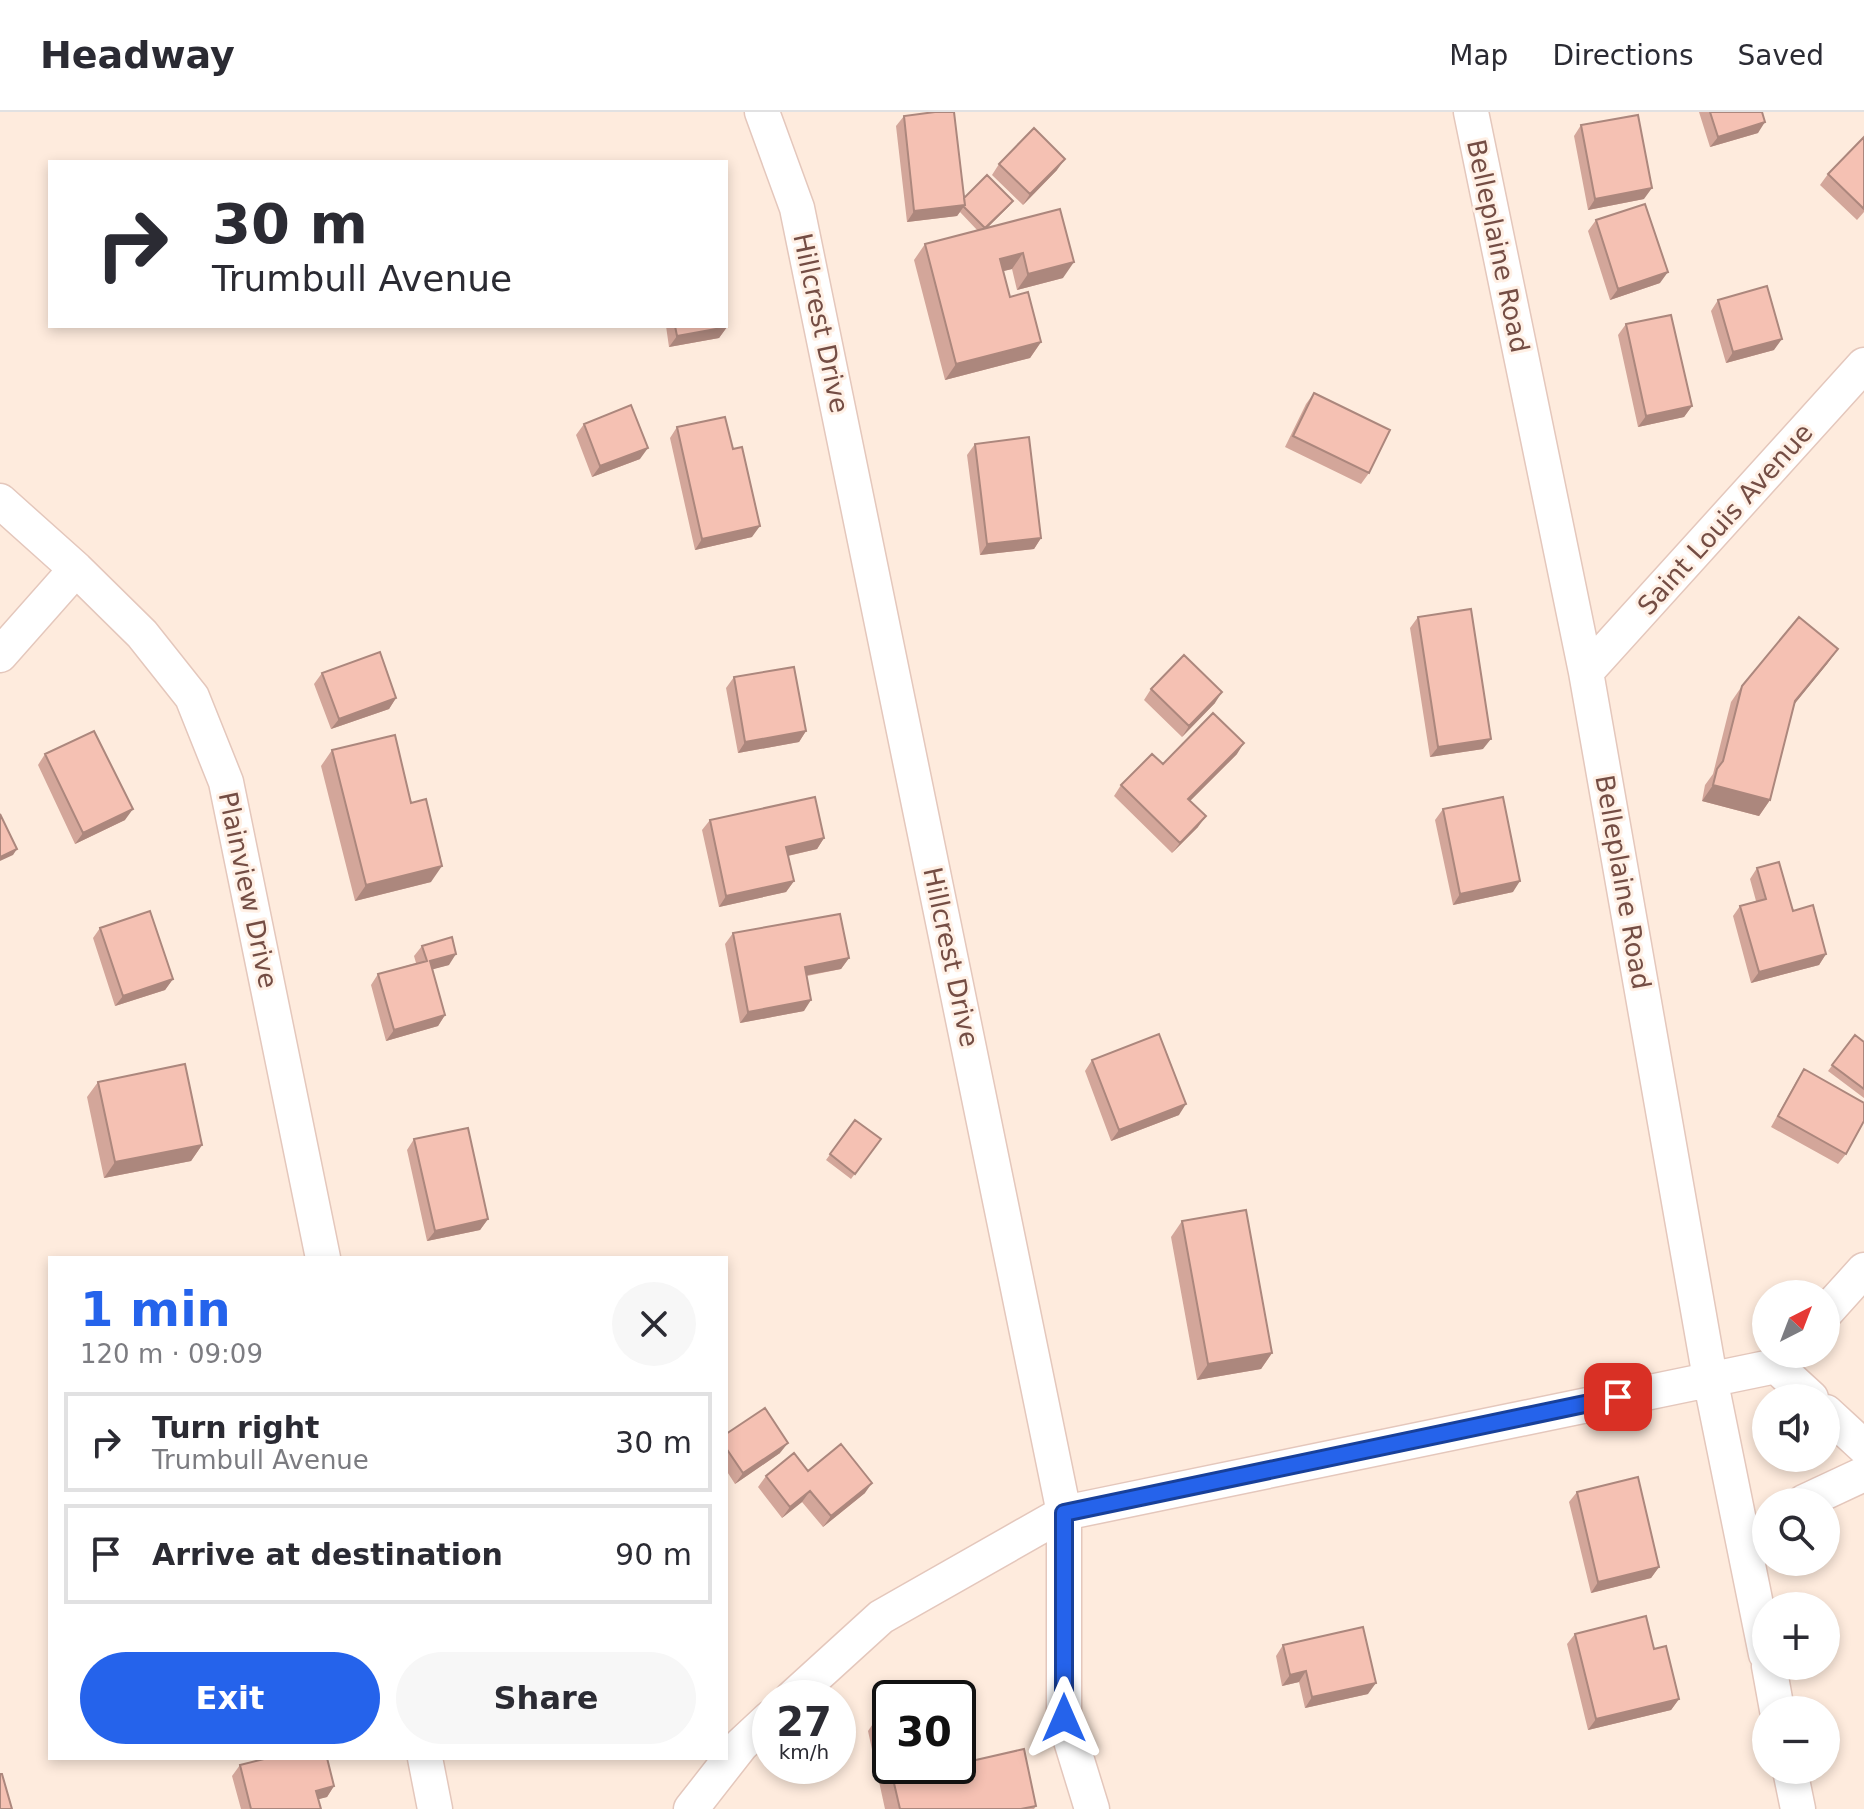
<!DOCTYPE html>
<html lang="en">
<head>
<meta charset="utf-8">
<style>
  :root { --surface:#fff; --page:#f7f7f7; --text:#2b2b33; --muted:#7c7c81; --line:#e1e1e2; --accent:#2563eb }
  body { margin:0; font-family:"DejaVu Sans",sans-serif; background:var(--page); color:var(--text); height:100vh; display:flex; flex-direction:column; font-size:30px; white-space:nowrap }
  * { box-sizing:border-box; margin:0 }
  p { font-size:26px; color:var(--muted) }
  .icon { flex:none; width:44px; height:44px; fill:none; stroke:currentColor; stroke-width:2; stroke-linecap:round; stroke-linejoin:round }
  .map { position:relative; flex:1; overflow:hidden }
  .drawer { position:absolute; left:48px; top:1144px; width:680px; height:504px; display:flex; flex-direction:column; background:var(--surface); border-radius:0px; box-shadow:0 4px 12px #0003 }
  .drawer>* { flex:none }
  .guide { position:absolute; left:48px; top:48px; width:680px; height:168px; border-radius:0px; box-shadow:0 4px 12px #0003; background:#fff; color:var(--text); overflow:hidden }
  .needle { width:52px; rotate:42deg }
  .controls { position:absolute; left:1752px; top:1168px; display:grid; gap:16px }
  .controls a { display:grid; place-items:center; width:88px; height:88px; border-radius:50%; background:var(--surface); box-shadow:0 4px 12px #0003; font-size:40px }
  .speed { position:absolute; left:752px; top:1568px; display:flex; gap:16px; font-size:40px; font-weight:700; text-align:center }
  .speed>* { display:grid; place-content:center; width:104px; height:104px; border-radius:50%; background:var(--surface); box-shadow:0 4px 12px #0003; line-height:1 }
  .speed small { font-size:20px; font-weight:400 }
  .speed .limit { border:4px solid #111; border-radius:12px; background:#fff; color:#111 }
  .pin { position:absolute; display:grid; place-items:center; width:68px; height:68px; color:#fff; margin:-34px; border-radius:16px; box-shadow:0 4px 12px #0006 }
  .me { position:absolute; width:88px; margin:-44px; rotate:0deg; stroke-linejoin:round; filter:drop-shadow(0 0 6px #0008) }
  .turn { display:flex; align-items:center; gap:28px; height:168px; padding:0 32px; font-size:36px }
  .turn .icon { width:104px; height:104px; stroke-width:2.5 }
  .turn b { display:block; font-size:56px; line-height:68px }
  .round { display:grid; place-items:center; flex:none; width:84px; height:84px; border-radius:42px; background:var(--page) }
  .overview { display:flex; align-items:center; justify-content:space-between; height:136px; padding:0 32px }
  h1 { font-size:48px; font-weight:800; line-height:60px; color:var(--accent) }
  .primary-button { display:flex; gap:16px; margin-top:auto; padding:16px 32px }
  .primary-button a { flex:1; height:92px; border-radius:48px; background:var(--accent); color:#fff; font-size:32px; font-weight:800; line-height:92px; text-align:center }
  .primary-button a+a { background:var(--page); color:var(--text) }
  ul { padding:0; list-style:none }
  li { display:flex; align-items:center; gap:24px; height:100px; margin:0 16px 12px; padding:0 16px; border:4px solid var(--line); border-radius:0px }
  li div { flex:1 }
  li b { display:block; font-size:30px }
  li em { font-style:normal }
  header { display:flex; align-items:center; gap:48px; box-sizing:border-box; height:112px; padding:0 40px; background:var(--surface); border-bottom:2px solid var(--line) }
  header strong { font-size:38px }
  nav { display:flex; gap:44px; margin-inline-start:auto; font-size:28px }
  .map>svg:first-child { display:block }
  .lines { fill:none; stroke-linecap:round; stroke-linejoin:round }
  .street-casing { stroke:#e4c7bc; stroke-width:37 }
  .street { stroke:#fff; stroke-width:34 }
  .wall { fill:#d3a69a }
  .shaded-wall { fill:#ac877d }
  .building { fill:#f5c1b3; stroke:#ac877d; stroke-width:2 }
  .route-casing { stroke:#184099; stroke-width:20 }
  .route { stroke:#2563eb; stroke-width:14 }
  .labels { text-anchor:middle; stroke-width:6; stroke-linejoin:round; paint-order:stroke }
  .street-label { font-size:26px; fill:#744d44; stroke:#fff0e5 }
</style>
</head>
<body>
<header>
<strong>Headway</strong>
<nav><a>Map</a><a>Directions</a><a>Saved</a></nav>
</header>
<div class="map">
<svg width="1864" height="1697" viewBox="0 0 1864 1697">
  <rect width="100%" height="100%" fill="#feebdd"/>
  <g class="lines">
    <!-- street casing -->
    <g class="street-casing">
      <path id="street" d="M762,0L797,96L1064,1401V1606L1092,1697
        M1471,0L1586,560L1710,1266L1766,1542
        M0,389L76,457L142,522L192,585L226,670L323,1146
        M0,543L76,457
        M1586,560L1864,253
        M1826,1200L1864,1158
        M1826,1300L1864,1335
        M1804,1390L1864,1362
        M1769,1554L1777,1598
        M792,1586L881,1505L1064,1401L1776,1254L1811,1286
        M425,1646L435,1697
        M1790,1658L1798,1697
        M691,1697L741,1633L770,1606"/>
    </g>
    <!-- street -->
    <use href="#street" class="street"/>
  </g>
  <!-- wall -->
  <path class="wall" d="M1699,0H1762L1758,21L1710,35Z
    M904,4L964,86L1009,94L987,116L1063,166L1017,178L1012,157L1003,159L1010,185L1041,230L1030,246L945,268L914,148L925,132L978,119L960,100L957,104L907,110L896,14Z
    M1581,13L1644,87L1588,98L1574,24Z
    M1864,25V100L1857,108L1820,73L1828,62Z
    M999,52L1057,58L1023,93L992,63Z
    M1596,108L1660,171L1610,188L1588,119Z
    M1718,188L1774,238L1726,251L1711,199Z
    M1626,212L1692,294L1684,305L1638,315L1618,223Z
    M666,214H726L727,215L719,226L669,235Z
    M1314,281L1369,361L1361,372L1285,335L1306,292Z
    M584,312L640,347L592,365L576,323Z
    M677,315L752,425L695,438L670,326Z
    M975,332L1041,426L1034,437L980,443L967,343Z
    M1418,505L1483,637L1430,645L1410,516Z
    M1838,537L1827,552L1794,592L1770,688L1759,704L1702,689L1705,673L1713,662L1731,590L1742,574Z
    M322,561L396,586L389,597L331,617L314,572Z
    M734,565L806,619L799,630L738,641L726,576Z
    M1151,577L1215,591L1182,625L1144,588Z
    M332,638L431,770L355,789L321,654Z
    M45,642L125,708L75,732L38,653Z
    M1237,642L1190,689L1198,715L1172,741L1114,684L1121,673L1163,652Z
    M1443,697L1513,780L1453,793L1435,708Z
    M710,708L824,726L817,737L788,744L794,769L786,780L719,795L702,718Z
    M1757,756L1793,799L1826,842L1819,853L1751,871L1733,804L1740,794L1756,789L1750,767Z
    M100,816L173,867L165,878L115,894L93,826Z
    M733,821L849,846L841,857L807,864L804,899L740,911L725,832Z
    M422,834L449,853L432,857L445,903L438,914L386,929L371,873L378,862L416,851L414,844Z
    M1855,923L1864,930V986L1828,959Z
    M1092,948L1179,1003L1111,1029L1085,959Z
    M1804,957L1846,1042L1838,1052L1771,1015L1797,968Z
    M98,970L202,1033L191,1049L104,1066L87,985Z
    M855,1008L881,1027L851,1067L826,1048Z
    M414,1027L488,1107L480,1118L427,1129L407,1038Z
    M1182,1109L1272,1241L1261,1257L1197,1268L1171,1125Z
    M726,1322L780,1341L735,1372L726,1358Z
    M808,1359L865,1381L823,1415L802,1390L782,1406L758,1375L766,1364Z
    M1577,1380L1659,1455L1651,1466L1591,1481L1569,1390Z
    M1575,1522L1654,1537L1679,1587L1671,1598L1588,1618L1567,1532Z
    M1283,1533L1368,1582L1305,1596L1299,1570L1282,1574L1276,1544Z
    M879,1603L890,1654L1036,1694L1034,1697H885L868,1619Z
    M240,1653L334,1674L327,1685L318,1687L321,1697H241L232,1664Z"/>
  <!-- shaded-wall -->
  <path class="shaded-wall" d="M1765,10L1758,21L1710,35L1718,25Z
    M1065,47L1057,58L1023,93L1030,82Z
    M1652,76L1644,87L1588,98L1595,87Z
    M1013,89L1009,94L981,122L985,116Z
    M965,93L957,104L907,110L914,99Z
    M1023,141L1012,157L988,163L1000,147Z
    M1074,150L1063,166L1017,178L1028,162Z
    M1668,160L1660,171L1610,188L1618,177Z
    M727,215L719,226L669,235L677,224Z
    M1782,227L1774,238L1726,251L1733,240Z
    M1041,230L1030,246L945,268L956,252Z
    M1692,294L1684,305L1638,315L1646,304Z
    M648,336L640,347L592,365L600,354Z
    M760,414L752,425L695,438L702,427Z
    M1041,426L1034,437L980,443L987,432Z
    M1838,537L1827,552L1784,605L1795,589Z
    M1222,580L1215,591L1182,625L1189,614Z
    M396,586L389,597L331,617L339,607Z
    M806,619L799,630L738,641L745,630Z
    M1491,627L1483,637L1430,645L1438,635Z
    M1244,631L1237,642L1181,698L1188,687Z
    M1713,673L1770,688L1759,704L1702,689Z
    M133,697L125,708L75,732L83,721Z
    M1206,704L1198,715L1172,741L1180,731Z
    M824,726L817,737L778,746L786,735Z
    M17,737L13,743L0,749V745Z
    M442,754L431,770L355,789L366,773Z
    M794,769L786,780L719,795L726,784Z
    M1520,769L1513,780L1453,793L1460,782Z
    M456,842L449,853L423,860L430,849Z
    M1826,842L1819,853L1751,871L1759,860Z
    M849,846L841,857L797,865L805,855Z
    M173,867L165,878L115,894L123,884Z
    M811,888L804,899L740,911L748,900Z
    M445,903L438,914L386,929L394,918Z
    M1186,992L1179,1003L1111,1029L1119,1018Z
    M202,1033L191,1049L104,1066L115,1050Z
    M488,1107L480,1118L427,1129L435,1119Z
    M1272,1241L1261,1257L1197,1268L1208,1252Z
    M788,1331L780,1341L735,1372L743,1361Z
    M872,1371L865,1381L823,1415L831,1404Z
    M810,1379L802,1390L782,1406L790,1395Z
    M1659,1455L1651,1466L1591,1481L1598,1470Z
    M1306,1559L1299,1570L1282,1574L1290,1563Z
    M1376,1571L1368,1582L1305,1596L1312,1585Z
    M1679,1587L1671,1598L1588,1618L1596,1607Z
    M334,1674L327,1685L308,1690L316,1679Z"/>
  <!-- building -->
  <path class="building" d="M935,0H954L965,93L914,99L904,4Z
    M1710,0H1762L1765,10L1718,25Z
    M1638,3L1652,76L1595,87L1581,13Z
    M1034,16L1065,47L1030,82L999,52Z
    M1864,25V97L1828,62Z
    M987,63L1013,89L985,116L963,94L965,93L964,86Z
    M1645,92L1668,160L1618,177L1596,108Z
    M1060,97L1074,150L1028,162L1023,141L1000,147L1010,185L1028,180L1041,230L956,252L925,132Z
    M1767,174L1782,227L1733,240L1718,188Z
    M1671,203L1692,294L1646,304L1626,212Z
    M726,210L727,215L677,224L675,214H726Z
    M1314,281L1390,318L1369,361L1293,324Z
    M631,293L648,336L600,354L584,312Z
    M725,305L733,337L742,335L760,414L702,427L677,315Z
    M1029,325L1041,426L987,432L975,332Z
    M1471,497L1491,627L1438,635L1418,505Z
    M1799,505L1838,537L1795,589L1770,688L1713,673L1717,657L1723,649L1742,574Z
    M380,540L396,586L339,607L322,561Z
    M1184,543L1222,580L1189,614L1151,577Z
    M794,555L806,619L745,630L734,565Z
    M1213,601L1244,631L1188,687L1206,704L1180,731L1121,673L1152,642L1163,652Z
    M94,619L133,697L83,721L45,642Z
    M395,623L411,691L426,687L442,754L366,773L332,638Z
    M815,685L824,726L786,735L794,769L726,784L710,708Z
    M1503,685L1520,769L1460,782L1443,697Z
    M0,702L17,737L0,745Z
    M1779,750L1793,799L1813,793L1826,842L1759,860L1740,794L1766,787L1757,756Z
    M150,799L173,867L123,884L100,816Z
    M840,802L849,846L805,855L811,888L748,900L733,821Z
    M452,825L456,842L430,849L445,903L394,918L378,862L427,849L422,834Z
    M1159,922L1186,992L1119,1018L1092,948Z
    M1855,923L1864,930V977L1832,953Z
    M185,952L202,1033L115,1050L98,970Z
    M1804,957L1864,991V1009L1846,1042L1778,1004Z
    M855,1008L881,1027L855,1062L830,1042Z
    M468,1016L488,1107L435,1119L414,1027Z
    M1246,1098L1272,1241L1208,1252L1182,1109Z
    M765,1296L788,1331L743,1361L726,1336V1322Z
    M841,1332L872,1371L831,1404L810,1379L790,1395L766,1364L794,1341L808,1359Z
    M1638,1365L1659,1455L1598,1470L1577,1380Z
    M1646,1504L1654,1537L1666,1534L1679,1587L1596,1607L1575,1522Z
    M1363,1515L1376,1571L1312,1585L1306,1559L1290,1563L1283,1533Z
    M890,1600V1653L879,1603Z
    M1024,1637L1036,1694L1021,1697H900L890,1654H958V1652Z
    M268,1646H327L334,1674L316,1679L321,1697H251L240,1653Z
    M0,1662H2L12,1697H0Z"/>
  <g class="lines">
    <!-- route casing -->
    <g class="route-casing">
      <path id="route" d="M1064,1606V1401L1618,1285"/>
    </g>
    <!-- route -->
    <use href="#route" class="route"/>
  </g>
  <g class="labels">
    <!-- street labels -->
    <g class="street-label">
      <text transform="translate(1498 134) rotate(78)" y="9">Belleplaine Road</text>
      <text transform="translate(821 211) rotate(78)" y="9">Hillcrest Drive</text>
      <text transform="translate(1725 407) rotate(-48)" y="9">Saint Louis Avenue</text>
      <text transform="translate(1623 770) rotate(80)" y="9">Belleplaine Road</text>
      <text transform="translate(248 778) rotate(78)" y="9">Plainview Drive</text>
      <text transform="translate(951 845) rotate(78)" y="9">Hillcrest Drive</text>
    </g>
  </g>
</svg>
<div class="controls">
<a><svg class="needle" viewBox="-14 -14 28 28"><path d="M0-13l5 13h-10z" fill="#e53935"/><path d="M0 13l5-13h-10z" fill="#7c7c81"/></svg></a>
<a><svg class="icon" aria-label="sound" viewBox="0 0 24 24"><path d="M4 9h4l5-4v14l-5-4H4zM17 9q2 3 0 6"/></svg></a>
<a><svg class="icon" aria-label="search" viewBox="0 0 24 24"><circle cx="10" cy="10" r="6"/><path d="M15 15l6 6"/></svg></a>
<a>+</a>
<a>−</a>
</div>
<div class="speed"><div>27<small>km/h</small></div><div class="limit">30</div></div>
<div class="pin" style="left:1618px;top:1285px;background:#d93025"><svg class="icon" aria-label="arrive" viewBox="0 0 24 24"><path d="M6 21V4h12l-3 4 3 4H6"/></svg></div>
<svg class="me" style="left:1064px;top:1606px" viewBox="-20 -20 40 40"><path d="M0-17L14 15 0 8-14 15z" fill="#2563eb" stroke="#fff" stroke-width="4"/></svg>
<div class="guide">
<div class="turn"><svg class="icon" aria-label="right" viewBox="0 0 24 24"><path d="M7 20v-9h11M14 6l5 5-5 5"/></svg><div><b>30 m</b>Trumbull Avenue</div></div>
</div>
<section class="drawer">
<div class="overview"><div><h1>1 min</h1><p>120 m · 09:09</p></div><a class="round"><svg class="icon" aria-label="close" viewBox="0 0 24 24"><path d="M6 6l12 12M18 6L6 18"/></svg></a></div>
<ul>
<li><svg class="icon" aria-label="right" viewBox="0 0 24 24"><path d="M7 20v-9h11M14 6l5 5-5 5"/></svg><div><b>Turn right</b><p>Trumbull Avenue</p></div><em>30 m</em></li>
<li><svg class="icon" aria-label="arrive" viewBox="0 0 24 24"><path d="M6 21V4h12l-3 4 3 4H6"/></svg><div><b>Arrive at destination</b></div><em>90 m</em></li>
</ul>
<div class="primary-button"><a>Exit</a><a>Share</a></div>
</section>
</div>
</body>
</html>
